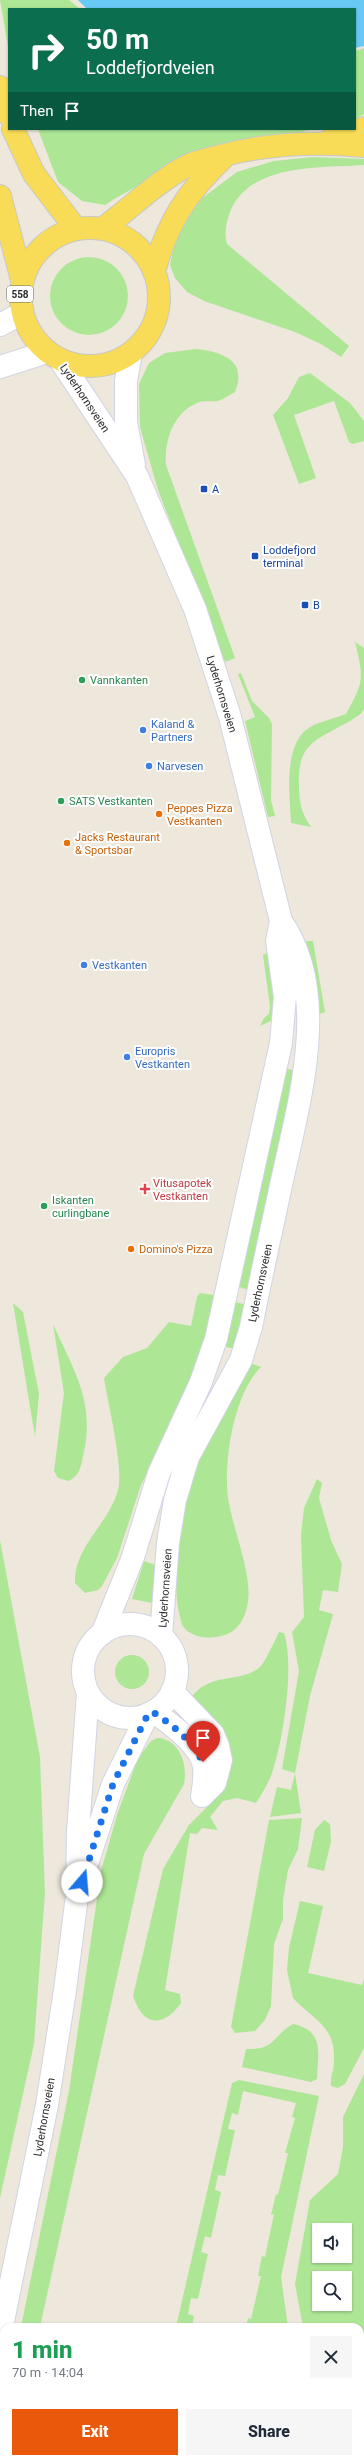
<!DOCTYPE html>
<html lang="en">
<head>
<meta charset="utf-8">
<style>
  :root { --surface:#fff; --page:#f6f6f7; --text:#1f2937; --muted:#747a83; --accent:#ea580c }
  body { margin:0; font-family:Roboto,sans-serif; background:var(--page); color:var(--text); height:100vh; display:flex; flex-direction:column; font-size:15px; white-space:nowrap }
  * { box-sizing:border-box; margin:0 }
  p { font-size:13px; color:var(--muted) }
  .icon { flex:none; width:22px; height:22px; fill:none; stroke:currentColor; stroke-width:2; stroke-linecap:round; stroke-linejoin:round }
  .map { position:relative; flex:1; overflow:hidden }
  .panel { position:absolute; left:0px; top:2323px; width:364px; height:140px; display:flex; flex-direction:column; background:var(--surface); border-radius:12px 12px 0 0; box-shadow:0 1px 3px #0004 }
  .panel>* { flex:none }
  .guide { position:absolute; left:8px; top:8px; width:348px; height:122px; border-radius:0px; box-shadow:0 1px 3px #0004; background:#0b6e4f; color:#fff; overflow:hidden }
  .fabs { position:absolute; left:312px; top:2223px; display:grid; gap:8px }
  .fabs a { display:grid; place-items:center; width:40px; height:40px; border-radius:0px; background:var(--surface); box-shadow:0 1px 3px #0004; font-size:20px }
  .pin { position:absolute; display:grid; place-items:center; width:34px; height:34px; color:#fff; margin:-41px -17px; border-radius:50% 50% 50% 0; rotate:-45deg; box-shadow:0 0 4px #0007 }
  .pin .icon { rotate:45deg }
  .me { position:absolute; width:44px; margin:-22px; rotate:18deg; stroke-linejoin:round; filter:drop-shadow(0 0 3px #0008) }
  .turn { display:flex; align-items:center; gap:14px; height:84px; padding:0 12px; font-size:18px }
  .turn .icon { width:52px; height:52px; stroke-width:2.5 }
  .turn b { display:block; font-size:28px; line-height:34px }
  .then { display:flex; align-items:center; height:38px; padding:0 12px; background:#0003; gap:8px; font-size:15px }
  .round { display:grid; place-items:center; flex:none; width:42px; height:42px; border-radius:0px; background:var(--page) }
  .head { display:flex; align-items:center; justify-content:space-between; height:68px; padding:0 12px }
  h1 { font-size:24px; font-weight:800; line-height:30px; color:#1e9e55 }
  .primary-button { display:flex; gap:8px; margin-top:auto; padding:8px 12px }
  .primary-button a { flex:1; height:46px; border-radius:0px; background:var(--accent); color:#fff; font-size:16px; font-weight:800; line-height:46px; text-align:center }
  .primary-button a+a { background:var(--page); color:var(--text) }
  .map>svg:first-child { display:block }
  .green { fill:#ade795; fill-rule:evenodd }
  .water { fill:#69c9f5 }
  .lines { fill:none; stroke-linecap:round; stroke-linejoin:round }
  .street-casing { stroke:#d1d4e4; stroke-width:24 }
  .secondary-casing { stroke:#d1d4e4; stroke-width:24 }
  .primary-casing { stroke:#c8c8c8; stroke-width:24 }
  .street { stroke:#fff; stroke-width:22 }
  .secondary { stroke:#fff; stroke-width:22 }
  .primary { stroke:#f8db56; stroke-width:22 }
  .route { stroke:#1a73e8; stroke-width:7; stroke-dasharray:0 12.6 }
  .transit-dot { fill:#1a4fb4; stroke:#fff; stroke-width:1.5 }
  .leisure-dot { fill:#2e9e5b; stroke:#fff; stroke-width:1.5 }
  .shop-dot { fill:#3f7fe0; stroke:#fff; stroke-width:1.5 }
  .food-dot { fill:#e8710a; stroke:#fff; stroke-width:1.5 }
  .health-dot { fill:#e0444e; stroke:#fff; stroke-width:1.5 }
  .labels { text-anchor:middle; stroke-width:4; stroke-linejoin:round; paint-order:stroke }
  .shield { fill:#fff; stroke:#6b6b6b; stroke-width:1 }
  .shield-label { font-size:10px; font-weight:bold; fill:#2b2b2b }
  .street-label { font-size:11px; fill:#2b2b2b; stroke:#fff }
  .transit-label { font-size:11px; fill:#164399; stroke:#fff; text-anchor:start }
  .leisure-label { font-size:11px; fill:#27864d; stroke:#fff; text-anchor:start }
  .shop-label { font-size:11px; fill:#366cbe; stroke:#fff; text-anchor:start }
  .food-label { font-size:11px; fill:#c56008; stroke:#fff; text-anchor:start }
  .health-label { font-size:11px; fill:#be3a42; stroke:#fff; text-anchor:start }
</style>
</head>
<body>
<div class="map">
<svg width="364" height="2463" viewBox="0 0 364 2463">
  <rect width="100%" height="100%" fill="#ede7dc"/>
  <!-- green -->
  <path class="green" d="M0,0H69L80,9H9V52Z
    M364,48V114L355,119V51Z
    M38,129H314C242,147 167,164 105,205L82,201L58,182Z
    M313,157L364,159V165C321,168 249,163 230,212C226,223 224,233 227,244L349,346L341,357L321,344L295,332L204,301L187,292L175,278L170,265L177,231L193,205L237,172L274,161Z
    M50 296a39 39 0 1 1 78 0a39 39 0 1 1-78 0Z
    M196,349C222,352 248,360 235,392C229,395 224,399 218,401C211,402 203,400 197,403C173,413 164,441 166,465L235,658L225,662L158,490L140,427L139,384L149,363L165,353Z
    M310,373L350,403L364,421V441L353,444L349,442L334,401L294,415L316,478L299,484L273,415L288,398L299,377Z
    M355,642L364,648V709C361,715 356,717 350,721C319,739 297,742 299,784C299,801 301,813 311,827L291,823C290,797 283,749 306,730C315,722 334,719 346,714C364,682 364,678 355,642Z
    M241,673L252,701L269,718L272,724L271,800L275,816L268,817L245,721L255,717L238,674Z
    M302,941H313L325,1012L316,1015Z
    M271,951L278,998L273,1020L260,1026L264,1018L269,1014L270,1006L263,955Z
    M284,1068L292,1070L296,1076L249,1290L239,1287L236,1281Z
    M200,1293L213,1295L216,1302L207,1335L186,1397L141,1485L117,1558L102,1586L98,1590L85,1593L75,1583C74,1546 109,1524 118,1490C124,1468 108,1404 104,1378L123,1357L147,1348L169,1322L191,1326L197,1297Z
    M231,1301L247,1305L236,1349L221,1346Z
    M13,1303L23,1312L39,1394L35,1437Z
    M53,1324C74,1371 96,1403 83,1456C81,1467 79,1477 68,1481L58,1478L54,1471L64,1393Z
    M245,1361L261,1367C233,1394 222,1467 229,1504C234,1530 252,1576 248,1601C247,1609 244,1620 238,1626C226,1642 186,1642 181,1621C171,1585 178,1547 183,1511C185,1501 185,1490 189,1480C204,1440 227,1400 245,1361Z
    M317,1479L322,1483L319,1498L331,1540L342,1564L338,1592L323,1590L319,1610L333,1614L310,1696L295,1773L301,1813L270,1817L277,1787L291,1790L295,1773L282,1769L299,1671L292,1632L304,1617L301,1535L304,1508Z
    M0,1540L40,1757L45,1892L34,2044L0,2198Z
    M144,1561L155,1565L152,1603L132,1599Z
    M279,1632L284,1633C295,1666 283,1743 271,1776C267,1785 262,1794 256,1803L237,1798L223,1801L210,1817L218,1830L202,1828L197,1834L190,1833L165,1990L180,1994L181,2003C163,2028 143,2027 133,1996L163,1869L189,1825L224,1790L231,1767L227,1741L191,1698C210,1671 241,1684 260,1667C266,1661 275,1640 279,1632Z
    M115 1672a17 17 0 1 1 34 0a17 17 0 1 1-34 0Z
    M157,1738C180,1739 188,1765 184,1784L144,1854L40,2327H21L69,2091L101,1871L117,1815L138,1758L151,1741Z
    M302,1818L298,1849L288,1870L283,1900V1919L274,1944L271,2006L265,2020L255,2031L235,2033L231,2027L269,1820Z
    M324,1820L330,1824L331,1841L324,1871L307,1867L315,1830Z
    M300,1901L323,1906L308,1973L362,1985L364,1979V2048L345,2084L338,2088L331,2086C330,2076 334,2071 334,2062C336,2025 313,2020 293,1998L287,1970L289,1948Z
    M293,2024C325,2031 318,2053 317,2079L311,2082L242,2067L246,2049C276,2050 271,2037 293,2024Z
    M364,2074V2463H286V2459H360V2327H303L295,2284L310,2200L338,2174L343,2147V2117ZM319,2230H345V2256H319ZM319,2278H345V2304H319Z
    M239,2080L319,2096L281,2277L288,2327H246L248,2318L251,2319L261,2276H258L262,2256L265,2257L274,2214L271,2215L276,2194L278,2195L288,2153H285L295,2118L292,2117L296,2103L243,2091L238,2115L232,2113L228,2129L235,2130L225,2176L218,2175L215,2190L221,2192L211,2238L205,2236L201,2252L208,2254L198,2299L191,2298L188,2314L194,2316L192,2327H176L232,2083Z
    M4,2419V2459H13L12,2463H0Z"/>
  <!-- water -->
  <path class="water" d="M78,0H364V46L355,48V9H87Z"/>
  <g class="lines">
    <!-- street casing -->
    <g class="street-casing">
      <path id="street" d="M0,325L22,313
        M0,367L47,352
        M172,1691L213,1734L218,1746L221,1760L215,1783L202,1796
        M153,1712C169,1722 197,1743 203,1762C206,1773 204,1785 202,1796"/>
    </g>
    <!-- secondary casing -->
    <g class="secondary-casing">
      <path id="secondary" d="M131,353L126,381V422L134,465
        M60,360L137,476L195,609L230,717L281,921C331,992 300,1099 283,1176C272,1227 261,1277 251,1327L241,1360L188,1457L175,1500L168,1543L161,1636
        M83 1671a47 47 0 1 1 94 0a47 47 0 1 1-94 0Z
        M102,1634L133,1557L159,1473L201,1382L216,1339L281,1043L285,997L277,941L281,921
        M83,1876L113,1784L148,1714
        M0,2336L47,2105L65,1990L77,1896L78,1831L88,1692"/>
    </g>
    <!-- primary casing -->
    <g class="primary-casing">
      <path id="primary" d="M0,87L9,115
        M13,129L34,174L76,229
        M330,140L364,128
        M0,196L22,280
        M21 297a69 69 0 1 1 138 0a69 69 0 1 1-138 0Z
        M102,229C130,209 156,182 187,166C196,161 207,160 216,157C266,143 313,141 364,146
        M154,272C167,223 187,192 224,157"/>
    </g>
    <!-- street -->
    <use href="#street" class="street"/>
    <!-- secondary -->
    <use href="#secondary" class="secondary"/>
    <!-- primary -->
    <use href="#primary" class="primary"/>
  </g>
  <g class="lines">
    <!-- route -->
    <path class="route" d="M82,1882L113,1784L148,1714L153,1712C173,1725 192,1741 203,1762"/>
  </g>
  <!-- markers -->
  <g class="transit-dot">
    <rect x="200" y="485" width="8" height="8" rx="2"/>
    <rect x="251" y="552" width="8" height="8" rx="2"/>
    <rect x="301" y="601" width="8" height="8" rx="2"/>
  </g>
  <g class="leisure-dot">
    <circle cx="82" cy="680" r="4"/>
    <circle cx="61" cy="801" r="4"/>
    <circle cx="44" cy="1206" r="4"/>
  </g>
  <g class="shop-dot">
    <circle cx="143" cy="730" r="4"/>
    <circle cx="149" cy="766" r="4"/>
    <circle cx="84" cy="965" r="4"/>
    <circle cx="127" cy="1057" r="4"/>
  </g>
  <g class="food-dot">
    <circle cx="159" cy="814" r="4"/>
    <circle cx="67" cy="843" r="4"/>
    <circle cx="131" cy="1249" r="4"/>
  </g>
  <path class="health-dot" d="M143 1183h4v4h4v4h-4v4h-4v-4h-4v-4h4z"/>
  <g class="labels">
    <!-- shield labels -->
    <rect class="shield" x="7" y="286" width="26" height="16" rx="3"/>
    <g class="shield-label">
      <text x="20" y="298">558</text>
    </g>
    <!-- street labels -->
    <g class="street-label">
      <text transform="translate(85 398) rotate(56)" y="4">Lyderhornsveien</text>
      <text transform="translate(222 694) rotate(73)" y="4">Lyderhornsveien</text>
      <text transform="translate(260 1283) rotate(-78)" y="4">Lyderhornsveien</text>
      <text transform="translate(165 1588) rotate(-86)" y="4">Lyderhornsveien</text>
      <text transform="translate(44 2117) rotate(-80)" y="4">Lyderhornsveien</text>
    </g>
    <!-- transit labels -->
    <g class="transit-label">
      <text x="212" y="493">A</text>
      <text x="263" y="554">Loddefjord<tspan x="263" dy="13">terminal</tspan></text>
      <text x="313" y="609">B</text>
    </g>
    <!-- leisure labels -->
    <g class="leisure-label">
      <text x="90" y="684">Vannkanten</text>
      <text x="69" y="805">SATS Vestkanten</text>
      <text x="52" y="1204">Iskanten<tspan x="52" dy="13">curlingbane</tspan></text>
    </g>
    <!-- shop labels -->
    <g class="shop-label">
      <text x="151" y="728">Kaland &amp;<tspan x="151" dy="13">Partners</tspan></text>
      <text x="157" y="770">Narvesen</text>
      <text x="92" y="969">Vestkanten</text>
      <text x="135" y="1055">Europris<tspan x="135" dy="13">Vestkanten</tspan></text>
    </g>
    <!-- food labels -->
    <g class="food-label">
      <text x="167" y="812">Peppes Pizza<tspan x="167" dy="13">Vestkanten</tspan></text>
      <text x="75" y="841">Jacks Restaurant<tspan x="75" dy="13">&amp; Sportsbar</tspan></text>
      <text x="139" y="1253">Domino's Pizza</text>
    </g>
    <!-- health labels -->
    <g class="health-label">
      <text x="153" y="1187">Vitusapotek<tspan x="153" dy="13">Vestkanten</tspan></text>
    </g>
  </g>
</svg>
<div class="fabs">
<a><svg class="icon" aria-label="sound" viewBox="0 0 24 24"><path d="M4 9h4l5-4v14l-5-4H4zM17 9q2 3 0 6"/></svg></a>
<a><svg class="icon" aria-label="search" viewBox="0 0 24 24"><circle cx="10" cy="10" r="6"/><path d="M15 15l6 6"/></svg></a>
</div>
<div class="pin" style="left:203px;top:1762px;background:#d93025"><svg class="icon" aria-label="arrive" viewBox="0 0 24 24"><path d="M6 21V4h12l-3 4 3 4H6"/></svg></div>
<svg class="me" style="left:82px;top:1882px" viewBox="-20 -20 40 40"><circle r="19" fill="#fff"/><path d="M0-13L10 11 0 6-10 11z" fill="#1a73e8"/></svg>
<div class="guide">
<div class="turn"><svg class="icon" aria-label="right" viewBox="0 0 24 24"><path d="M7 20v-9h11M14 6l5 5-5 5"/></svg><div><b>50 m</b>Loddefjordveien</div></div>
<div class="then">Then<svg class="icon" aria-label="arrive" viewBox="0 0 24 24"><path d="M6 21V4h12l-3 4 3 4H6"/></svg></div>
</div>
<section class="panel">
<div class="head"><div><h1>1 min</h1><p>70 m · 14:04</p></div><a class="round"><svg class="icon" aria-label="close" viewBox="0 0 24 24"><path d="M6 6l12 12M18 6L6 18"/></svg></a></div>
<div class="primary-button"><a>Exit</a><a>Share</a></div>
</section>
</div>
</body>
</html>
